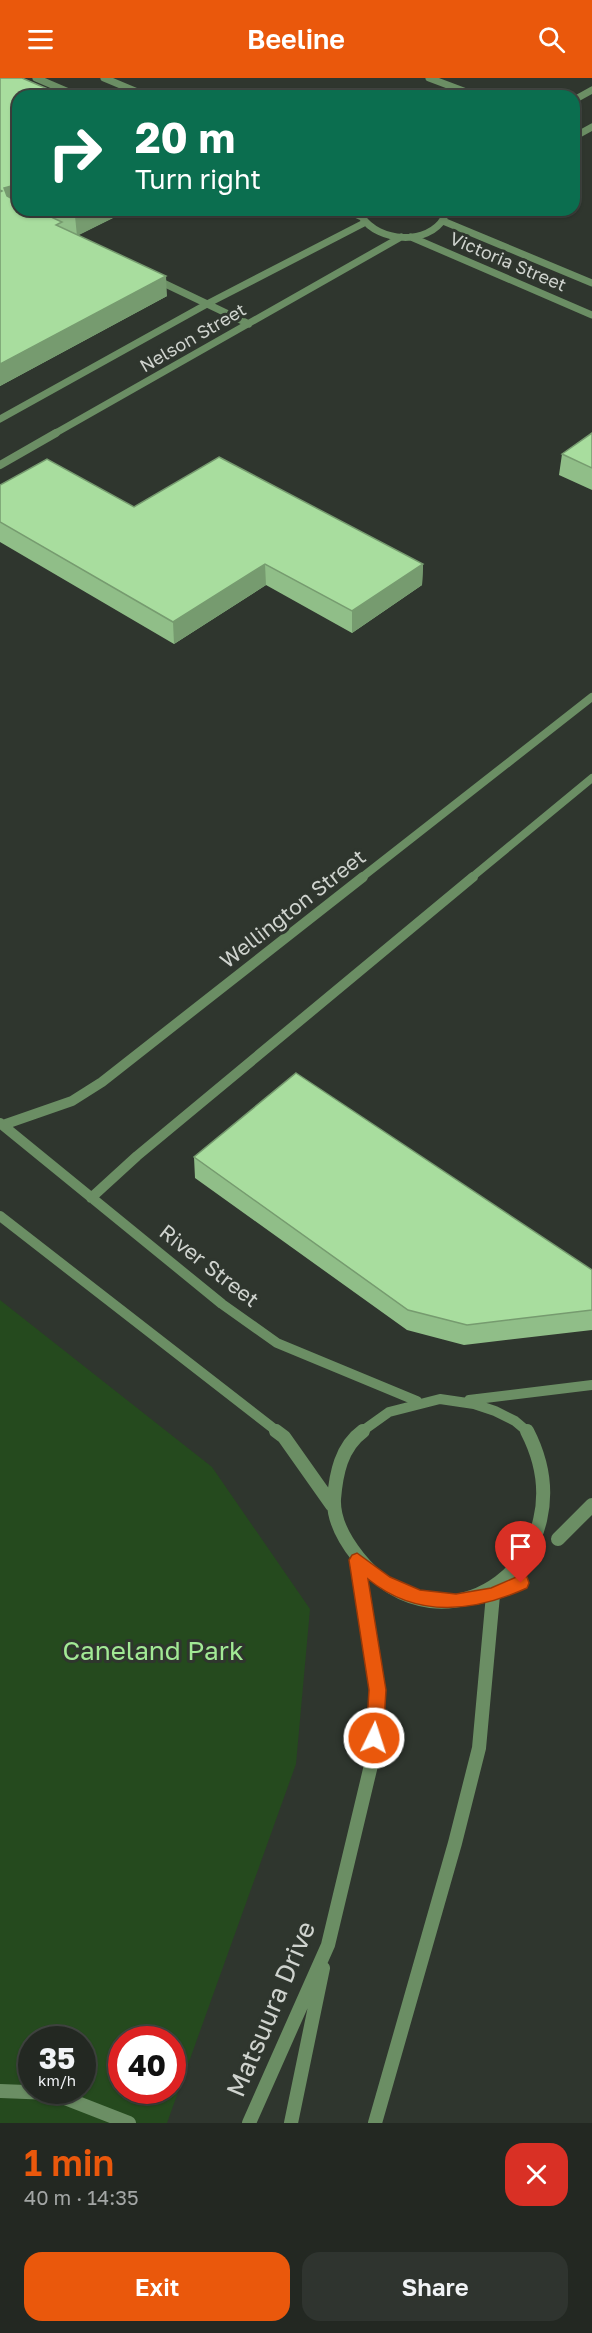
<!DOCTYPE html>
<html lang="en">
<head>
<meta charset="utf-8">
<style>
  :root { --surface:#232822; --page:#2f342f; --text:#f1f3f6; --muted:#a3a6a5; --line:#404440; --accent:#ea580c }
  body { margin:0; font-family:"Golos Text",sans-serif; background:var(--page); color:var(--text); height:100vh; display:flex; flex-direction:column; font-size:22px; white-space:nowrap }
  * { box-sizing:border-box; margin:0 }
  p { font-size:20px; color:var(--muted) }
  .icon { flex:none; width:33px; height:33px; fill:none; stroke:currentColor; stroke-width:2; stroke-linecap:round; stroke-linejoin:round }
  .map { position:relative; height:2045px; overflow:hidden }
  .details { display:flex; flex-direction:column; background:var(--surface); flex:1 }
  .details>* { flex:none }
  .guide { position:absolute; left:12px; top:12px; width:568px; height:126px; border-radius:18px; box-shadow:0 2px 4px #0004,0 0 0 2px var(--line); background:#0b6e4f; color:#fff; overflow:hidden }
  .speed { position:absolute; left:18px; top:1948px; display:flex; gap:12px; font-size:30px; font-weight:700; text-align:center }
  .speed>* { display:grid; place-content:center; width:78px; height:78px; border-radius:50%; background:var(--surface); box-shadow:0 2px 4px #0004,0 0 0 2px var(--line); line-height:1 }
  .speed small { font-size:15px; font-weight:400 }
  .speed .limit { border:9px solid #d22; background:#fff; color:#111 }
  .pin { position:absolute; display:grid; place-items:center; width:51px; height:51px; color:#fff; margin:-62px -26px; border-radius:50% 50% 50% 0; rotate:-45deg; box-shadow:0 0 6px #0007 }
  .pin .icon { rotate:45deg }
  .me { position:absolute; width:66px; margin:-33px; rotate:4deg; stroke-linejoin:round; filter:drop-shadow(0 0 4px #0008) }
  .turn { display:flex; align-items:center; gap:21px; height:126px; padding:0 24px; font-size:27px }
  .turn .icon { width:78px; height:78px; stroke-width:2.5 }
  .turn b { display:block; font-size:42px; line-height:51px }
  .round { display:grid; place-items:center; flex:none; width:63px; height:63px; border-radius:18px; background:var(--page) }
  .headline { display:flex; align-items:center; justify-content:space-between; height:102px; padding:0 24px }
  h1 { font-size:36px; font-weight:600; line-height:45px; color:var(--accent) }
  .button { display:flex; gap:12px; margin-top:auto; padding:12px 24px }
  .button a { flex:1; height:69px; border-radius:18px; background:var(--accent); color:#fff; font-size:24px; font-weight:600; line-height:69px; text-align:center }
  .button a+a { background:var(--page); color:var(--text) }
  header { display:flex; justify-content:space-between; align-items:center; height:78px; padding:0 24px; background:var(--accent); color:#fff; font-size:27px; font-weight:600 }
  .map>svg:first-child { display:block }
  .green { fill:#254a1e; fill-rule:evenodd }
  .lines { fill:none; stroke-linecap:round; stroke-linejoin:round }
  .minor-far3 { stroke:#6b8e64; stroke-width:7 }
  .minor-far2 { stroke:#6b8e64; stroke-width:8 }
  .minor-far1 { stroke:#6b8e64; stroke-width:10 }
  .minor { stroke:#6b8e64; stroke-width:14 }
  .wall { fill:#90be88 }
  .shaded-wall { fill:#769b6f }
  .building { fill:#a8dd9e; stroke:#769b6f; stroke-width:1.5 }
  .route { fill:#ea580c; stroke:#983908; stroke-width:1.5 }
  .labels { text-anchor:middle; stroke-width:6; stroke-linejoin:round; paint-order:stroke }
  .far-street-label { font-size:18px; fill:#cfd3ce; stroke:#2f362e }
  .street-label { font-size:21px; fill:#cfd3ce; stroke:#2f362e }
  .near-park-label { font-size:26px; fill:#a2e995; stroke:#2f362e }
  .near-street-label { font-size:26px; fill:#cfd3ce; stroke:#2f362e }
</style>
</head>
<body>
<header><svg class="icon" aria-label="menu" viewBox="0 0 24 24"><path d="M4 6h16M4 12h16M4 18h16"/></svg>Beeline<svg class="icon" aria-label="search" viewBox="0 0 24 24"><circle cx="10" cy="10" r="6"/><path d="M15 15l6 6"/></svg></header>
<div class="map">
<svg width="592" height="2045" viewBox="0 0 592 2045">
  <rect width="100%" height="100%" fill="#2f362e"/>
  <!-- green -->
  <path class="green" d="M0,1222L212,1389L310,1531L296,1686L167,2045H0ZM32,1962H82V2013H32ZM122,1962H172V2013H122Z"/>
  <g class="lines">
    <!-- minor-far3 -->
    <path class="minor-far3" d="M36,0L78,18
      M104,0L147,18
      M429,0L477,18
      M574,22L592,12
      M574,59L592,49
      M346,132L362,139
      M364,132L362,139C378,164 428,168 444,140L440,132
      M443,143L592,205
      M411,159L592,237
      M155,201L249,246
      M0,341L207,226L364,145
      M54,356L401,159"/>
    <!-- minor-far2 -->
    <path class="minor-far2" d="M0,387L56,355
      M361,800L592,619
      M471,800L592,700"/>
    <!-- minor-far1 -->
    <path class="minor-far1" d="M0,1045L222,1226L277,1265L417,1323
      M3,1047L72,1023L102,1004L363,799
      M91,1120L137,1078L473,799
      M0,1138L278,1354
      M469,1322L592,1307
      M361,1354L389,1334L440,1321L474,1326L495,1333L515,1343L528,1354"/>
    <!-- minor -->
    <path class="minor" d="M276,1353L284,1359L332,1427
      M363,1353C341,1369 336,1396 334,1421C333,1442 346,1464 358,1479C445,1588 592,1479 527,1353
      M558,1461L592,1427
      M0,2013L52,2015L129,2045
      M249,2045L328,1867L372,1683L378,1612L357,1482
      M291,2045L323,1890
      M375,2045L455,1765L479,1670L493,1517"/>
  </g>
  <!-- wall -->
  <path class="wall" d="M0,0L18,18V132H129L78,157L167,218L0,308Z
    M592,355V412L559,397L562,376Z
    M0,407L134,429L423,486L422,507L352,555L266,507L174,566L0,464Z
    M194,1079L592,1192V1252L464,1267L407,1252L195,1100Z"/>
  <!-- shaded-wall -->
  <path class="shaded-wall" d="M11,108L13,128L6,130L4,110Z
    M87,132H129L77,158L75,138Z
    M166,198L167,218L0,308V286Z
    M265,486L266,507L174,566L173,544Z
    M423,486L422,507L352,555V533Z"/>
  <!-- building -->
  <path class="building" d="M0,0H22L64,18H18V111L11,108L4,110L7,118L18,124V132H36L62,144L56,147L166,198L0,286V114L2,113L0,112Z
    M62,132H87L75,138Z
    M592,355V390L562,376Z
    M219,379L423,486L352,533L265,486L173,544L0,444V407L47,381L134,429Z
    M296,995L592,1192V1232L467,1247L408,1232L194,1079Z"/>
  <!-- route -->
  <path class="route" d="M357,1475L390,1499L420,1512L456,1516L491,1510L521,1497L527,1499L529,1505L527,1510C474,1534 417,1541 368,1501L386,1612L383,1660L380,1665L374,1668L368,1665L366,1660L369,1612L349,1482L352,1477Z"/>
  <g class="labels">
    <!-- far-street labels -->
    <g class="far-street-label">
      <text transform="translate(508 184) rotate(23)" y="6">Victoria Street</text>
      <text transform="translate(193 260) rotate(-30)" y="6">Nelson Street</text>
    </g>
    <!-- street labels -->
    <g class="street-label">
      <text transform="translate(293 831) rotate(-38)" y="7">Wellington Street</text>
      <text transform="translate(209 1188) rotate(38)" y="7">River Street</text>
    </g>
    <!-- near-park labels -->
    <g class="near-park-label">
      <text x="153" y="1582">Caneland Park</text>
    </g>
    <!-- near-street labels -->
    <g class="near-street-label">
      <text transform="translate(271 1931) rotate(-67)" y="9">Matsuura Drive</text>
    </g>
  </g>
</svg>
<div class="speed"><div>35<small>km/h</small></div><div class="limit">40</div></div>
<div class="pin" style="left:521px;top:1505px;background:#d93025"><svg class="icon" aria-label="arrive" viewBox="0 0 24 24"><path d="M6 21V4h12l-3 4 3 4H6"/></svg></div>
<svg class="me" style="left:374px;top:1660px" viewBox="-20 -20 40 40"><circle r="17" fill="#ea580c" stroke="#fff" stroke-width="3"/><path d="M0-11L8 9 0 5-8 9z" fill="#fff"/></svg>
<div class="guide">
<div class="turn"><svg class="icon" aria-label="right" viewBox="0 0 24 24"><path d="M7 20v-9h11M14 6l5 5-5 5"/></svg><div><b>20 m</b>Turn right</div></div>
</div>
</div>
<section class="details">
<div class="headline"><div><h1>1 min</h1><p>40 m · 14:35</p></div><a class="round" style="background:#d93025;color:#fff"><svg class="icon" aria-label="close" viewBox="0 0 24 24"><path d="M6 6l12 12M18 6L6 18"/></svg></a></div>
<div class="button"><a>Exit</a><a>Share</a></div>
</section>
</body>
</html>
